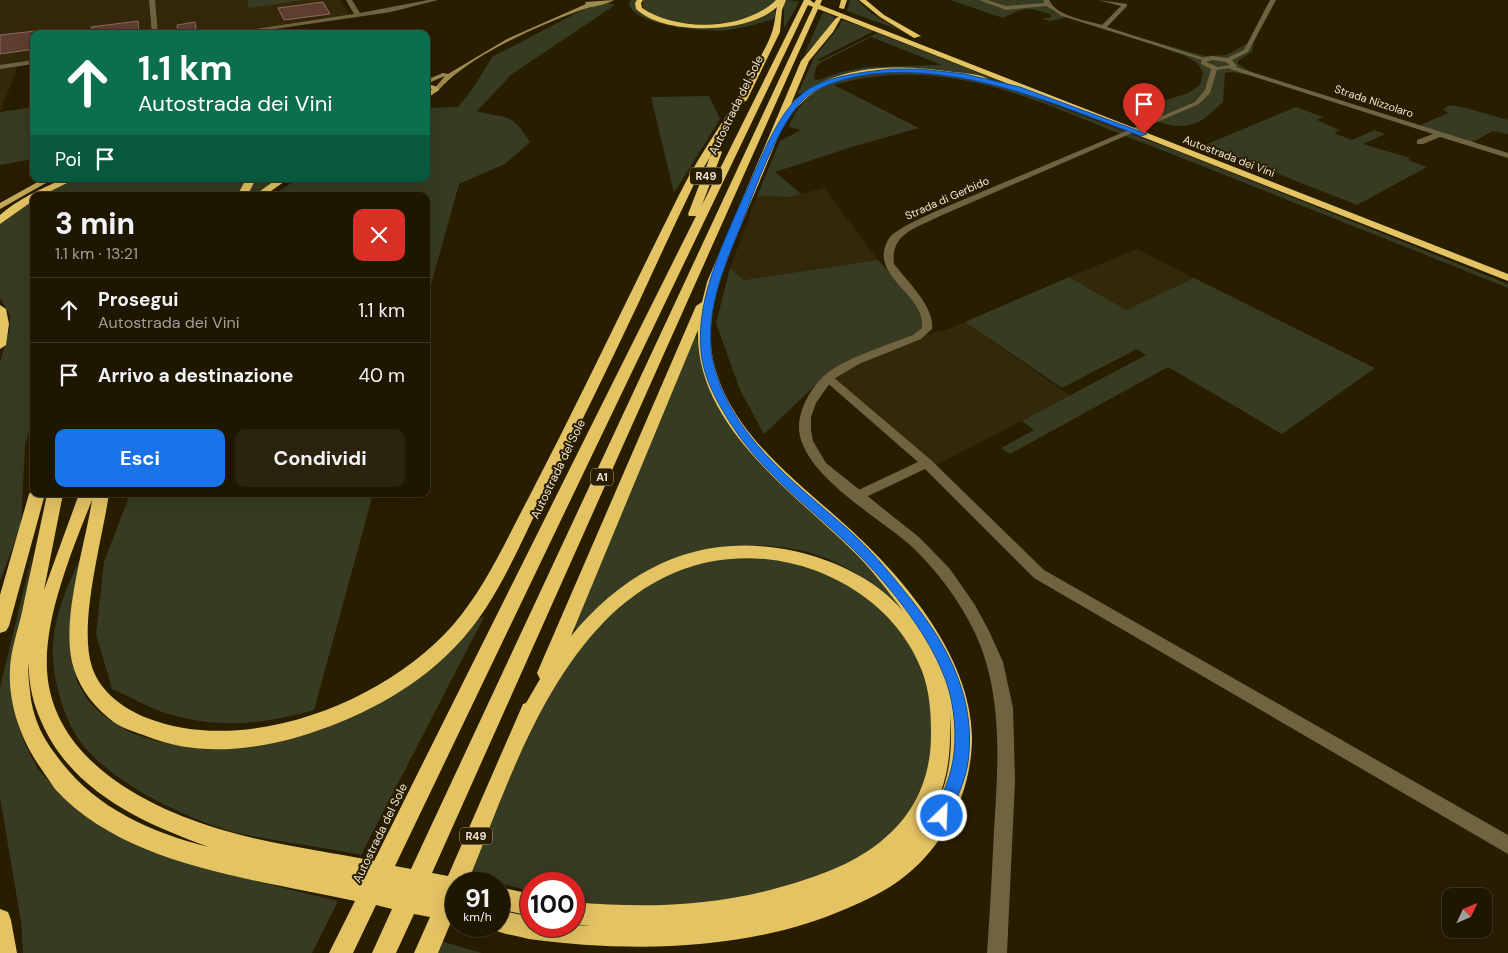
<!DOCTYPE html>
<html lang="it">
<head>
<meta charset="utf-8">
<style>
  :root { --surface:#1f1600; --page:#2c230f; --text:#f1f3f6; --muted:#a19f99; --line:#3c3522; --accent:#1a73e8 }
  body { margin:0; font-family:"DM Sans",sans-serif; background:var(--page); color:var(--text); height:100vh; display:flex; flex-direction:column; font-size:19px; white-space:nowrap }
  * { box-sizing:border-box; margin:0 }
  p { font-size:16px; color:var(--muted) }
  .icon { flex:none; width:28px; height:28px; fill:none; stroke:currentColor; stroke-width:2; stroke-linecap:round; stroke-linejoin:round }
  .map { position:relative; flex:1; overflow:hidden }
  .drawer { position:absolute; left:30px; top:192px; width:400px; height:305px; display:flex; flex-direction:column; background:var(--surface); border-radius:10px; box-shadow:0 5px 20px #0002,0 0 0 1px var(--line) }
  .drawer>* { flex:none }
  .hud { position:absolute; left:30px; top:30px; width:400px; height:152px; border-radius:10px; box-shadow:0 5px 20px #0002,0 0 0 1px var(--line); background:#0b6e4f; color:#fff; overflow:hidden }
  .needle { width:32px; rotate:46deg }
  .fabs { position:absolute; left:1442px; top:888px; display:grid; gap:10px }
  .fabs a { display:grid; place-items:center; width:50px; height:50px; border-radius:10px; background:var(--surface); box-shadow:0 5px 20px #0002,0 0 0 1px var(--line); font-size:25px }
  .speed { position:absolute; left:445px; top:872px; display:flex; gap:10px; font-size:25px; font-weight:700; text-align:center }
  .speed>* { display:grid; place-content:center; width:65px; height:65px; border-radius:50%; background:var(--surface); box-shadow:0 5px 20px #0002,0 0 0 1px var(--line); line-height:1 }
  .speed small { font-size:12px; font-weight:400 }
  .speed .limit { border:8px solid #d22; background:#fff; color:#111 }
  .pin { position:absolute; display:grid; place-items:center; width:42px; height:42px; color:#fff; margin:-51px -21px; border-radius:50% 50% 50% 0; rotate:-45deg; box-shadow:0 0 5px #0007 }
  .pin .icon { rotate:45deg }
  .me { position:absolute; width:55px; margin:-28px; rotate:24deg; stroke-linejoin:round; filter:drop-shadow(0 0 4px #0008) }
  .turn { display:flex; align-items:center; gap:18px; height:105px; padding:0 25px; font-size:22px }
  .turn .icon { width:65px; height:65px; stroke-width:2.5 }
  .turn b { display:block; font-size:35px; line-height:42px }
  .then { display:flex; align-items:center; height:48px; padding:0 25px; background:#0003; gap:10px; font-size:19px }
  .round { display:grid; place-items:center; flex:none; width:52px; height:52px; border-radius:10px; background:var(--page) }
  .headline { display:flex; align-items:center; justify-content:space-between; height:85px; padding:0 25px }
  h1 { font-size:30px; font-weight:700; line-height:38px }
  .cta { display:flex; gap:10px; margin-top:auto; padding:10px 25px }
  .cta a { flex:1; height:58px; border-radius:10px; background:var(--accent); color:#fff; font-size:20px; font-weight:700; line-height:58px; text-align:center }
  .cta a+a { background:var(--page); color:var(--text) }
  ul { padding:0; list-style:none }
  li { display:flex; align-items:center; gap:15px; height:65px; padding:0 25px; border-top:1px solid var(--line) }
  li div { flex:1 }
  li b { display:block; font-size:19px }
  li em { font-style:normal }
  .map>svg:first-child { display:block }
  .built { fill:#34280a }
  .green { fill:#363b21; fill-rule:evenodd }
  .building { fill:#5d3e30; stroke:#8e6c5c }
  .lines { fill:none; stroke-linecap:round; stroke-linejoin:round }
  .minor { fill:#70633f; fill-rule:evenodd }
  .tertiary { fill:#70633f; fill-rule:evenodd }
  .secondary { fill:#9e8a4f; fill-rule:evenodd }
  .primary { fill:#c3a85a; fill-rule:evenodd }
  .motorway { fill:#e4c363; fill-rule:evenodd }
  .route { fill:#1a73e8; stroke:#114b97 }
  .labels { text-anchor:middle; stroke-width:4; stroke-linejoin:round; paint-order:stroke }
  .far-street-label { font-size:11px; fill:#ede5d4; stroke:#291d00 }
  .shield { fill:#291d00; stroke:#b2a994; stroke-width:1 }
  .shield-label { font-size:11px; font-weight:bold; fill:#ede5d4 }
  .street-label { font-size:12px; fill:#ede5d4; stroke:#291d00 }
</style>
</head>
<body>
<div class="map">
<svg width="1508" height="953" viewBox="0 0 1508 953">
  <rect width="100%" height="100%" fill="#291d00"/>
  <!-- built -->
  <path class="built" d="M0,0H340L350,16L227,34H34V62L18,64L15,75L0,111Z
    M824,188L878,260L744,280L730,268L757,196L791,197Z
    M1137,249L1194,278L1126,310L1069,277Z
    M965,322L1071,396L936,465L824,377L917,337L948,329Z"/>
  <!-- green -->
  <path class="green" d="M247,0H305L249,8Z
    M630,0H637L636,8C652,31 731,27 755,19C763,17 769,12 776,10L774,19C758,24 743,28 727,30C704,32 639,27 629,5Z
    M643,0H777C769,5 760,14 752,17C727,25 684,28 660,18C654,16 648,12 643,9Z
    M787,0L799,2L784,29V5Z
    M850,0H857L871,13L899,30L847,11Z
    M950,0H1042L1052,11L1068,17L1050,21L1042,19L1051,17V15C1030,7 1023,7 1003,18Z
    M609,3L615,5L512,74L477,111C507,120 510,110 530,142L505,164L459,184L426,303V196H272L297,179H426V108L458,107L473,88L492,57L584,9Z
    M823,12L835,17L828,30L804,55Z
    M842,20L874,31L817,60L820,61L877,33L1000,81L979,77L901,69L833,79L797,95L815,56L839,27ZM871,37L942,65L868,67L841,72L818,80L814,79L816,67L820,63Z
    M1109,29L1205,56L1226,55L1254,40L1252,52L1238,61V64L1260,77L1232,72L1225,73L1223,102C1216,108 1209,115 1202,120C1183,132 1158,124 1141,114L1142,108L1188,93L1200,85L1203,72L1197,63L1183,55Z
    M892,72H923L984,81L1028,95L1182,153L1508,284V288C1384,238 1260,189 1136,140C1078,118 1019,89 957,79C916,72 874,73 834,85L919,128L852,147L775,172L801,194L791,197L757,196L780,141L801,130L789,127C807,80 848,76 892,72Z
    M709,96L720,119L674,193L651,97Z
    M1450,105L1466,108L1508,120V134L1493,131L1469,144L1416,127L1448,113L1443,109Z
    M34,107V159L0,165V112Z
    M1296,107L1323,117L1317,120L1340,130L1334,133L1352,140L1374,130L1385,134L1363,144L1410,158L1408,160L1427,167L1357,205L1205,145Z
    M73,179H248L238,196H38Z
    M256,179H277L252,196H246Z
    M34,199V414L25,446L21,526L0,581V362L10,328V315L0,298V224Z
    M878,260L924,311L929,321L917,337L824,377L764,434L740,390L716,323L730,268L744,280Z
    M1069,277L1126,310L1194,278L1375,368L1282,434L1168,367L1010,454L1001,448L1034,430L1022,421L1146,355L1137,349L1062,388L965,322Z
    M695,337H697C701,361 708,382 719,404L863,555L911,619C890,599 870,581 845,567C787,535 701,540 644,573C620,587 599,610 578,630L573,627Z
    M130,494H373L314,710C261,725 218,729 165,713C147,707 129,696 112,689L96,634L104,562Z
    M87,544L71,646L77,682L90,703L103,715L131,733L160,742L193,747L336,723L479,618L484,617L361,855C321,847 279,842 238,833C190,821 113,784 82,744C63,719 51,675 53,644C56,608 72,575 87,544Z
    M33,551L11,687L16,718L25,744L38,769L62,796L93,820L174,858L243,878L338,901L312,953H23L21,922L0,797V688Z
    M743,554L827,569L895,620L926,671L936,721L927,775L919,796L905,820L880,847L816,879L735,901L630,908L574,901V884H531V891L469,876L524,744L546,699L570,659L591,633L641,587L688,564Z
    M440,941L482,953H435Z"/>
  <!-- building -->
  <path class="building" d="M323,2L330,14L284,20L278,8Z
    M138,21L139,32L92,34L91,27Z
    M195,22L197,34H178L177,25Z
    M35,31L34,49L0,54V35Z"/>
  <g class="lines">
    <!-- minor -->
    <path class="minor" d="M149,0H155L158,34H152Z
      M346,0H352L360,13L428,0H438L391,12L240,34H223L354,14Z
      M979,0H987L1006,6L1044,3L1043,0H1049C1057,17 1086,20 1102,25L1121,6L1098,0L1127,4V6L1107,27L1207,59L1202,60L1062,16L1046,6L1006,10Z
      M34,60V64L0,69V65Z
      M1232,66L1508,153V158L1440,137L1423,144H1417V140L1433,134L1230,69L1229,68Z
      M828,375L832,376L931,460L1044,570L1508,835V854L1034,578L925,469L862,499H852L851,496L852,493L918,462L824,380L822,378L824,376Z"/>
    <!-- tertiary -->
    <path class="tertiary" d="M1270,0H1276L1248,52L1232,60L1237,66L1236,67L1217,70L1210,93L1199,104L940,216C917,228 890,233 894,264C907,281 935,307 932,329L921,339L859,364L832,380L816,403L811,417V430L813,441L826,463L920,538L950,569L975,605L989,631L1003,662L1013,708L1015,781L1007,953H987C990,912 992,872 994,831C998,764 1004,696 975,633C960,601 936,569 910,545C878,517 803,475 799,430C798,411 810,389 824,376C840,360 890,344 913,335L922,328C926,296 875,279 885,247C887,241 890,235 896,232C907,224 922,218 934,212L1195,102L1205,90L1211,69L1201,64L1202,58L1212,56L1227,58L1244,50ZM1212,60L1226,62L1230,65L1218,67L1206,62Z"/>
    <!-- secondary -->
    <path class="secondary" d="M614,0C604,6 592,6 581,10C538,26 467,56 438,91L433,90L445,76L426,84V80L443,73L448,74L507,39L586,4L585,2Z"/>
    <!-- primary -->
    <path class="primary" d="M426,83L437,87L439,90L426,99V94L432,89L426,87Z
      M43,179H53L0,209V203Z"/>
    <!-- motorway -->
    <path class="motorway" d="M637,0H643L641,3L642,8C678,32 744,31 776,0H786L782,10L780,32L747,100L744,102L696,180C676,221 657,263 638,304C607,370 575,435 542,500C517,550 495,606 455,647C413,691 355,720 298,737C248,751 195,756 146,736C136,732 124,729 115,723C96,709 81,691 74,669C59,624 85,547 92,500C73,548 44,617 47,670C52,761 149,809 226,831C274,845 325,851 374,861L696,216H689L688,214L712,152L717,149L722,152L702,205L804,0H810L814,3L816,0H822L820,5L1508,274V281L841,18L833,32L809,61L791,104C833,63 898,64 953,72C964,73 981,74 990,80L986,82C934,72 853,61 809,96C803,101 797,107 792,113H788C774,146 761,179 747,211C728,259 701,311 714,364C731,432 792,477 841,521C900,573 971,655 972,737C972,792 945,847 900,880C884,892 866,900 848,908C750,951 633,953 529,939C516,936 503,934 491,929L490,926H499V910L531,917V926H574V925L591,926L574,924V902C652,909 722,906 798,882C830,872 862,859 887,836C917,810 931,774 931,735C931,714 930,692 922,671C898,607 831,565 765,559C706,554 657,573 613,613C539,683 505,792 467,884H456V923L451,922L438,953H414L430,917L414,914L396,953H372L392,909L376,905L353,953H329L355,901C257,879 126,867 55,789C50,782 45,774 40,767C20,738 8,703 10,668C11,649 18,630 22,612C30,573 39,533 47,494H63L44,590L79,494H109C102,541 78,624 92,667C100,692 124,709 147,718C246,757 386,702 453,625C486,587 506,540 529,497C581,397 629,295 679,195C702,148 735,108 758,61C763,52 769,42 772,32C775,24 775,15 777,7C749,34 664,36 636,9L635,3ZM808,5L813,7L411,869L395,866ZM818,9L839,17L836,18L801,61L707,282L702,302L696,306L537,673L540,679L526,703L523,704L448,876L432,873ZM698,330C695,425 792,491 852,550C871,568 887,590 903,611C879,583 844,565 810,555C713,528 634,560 571,636ZM29,662C28,682 33,703 41,721C71,791 142,823 209,847C149,832 93,807 56,755C43,738 35,722 31,700C30,688 27,674 29,662ZM950,714C953,750 950,787 929,817C949,783 951,753 950,714Z
      M841,0H847L844,9L839,8Z
      M859,0H866L884,15L921,36L914,38L880,17Z
      M63,179H75L41,196H34V200L0,224V215C18,199 41,189 63,179Z
      M246,179H256L247,196H237Z
      M277,179H288L264,196H253Z
      M0,305L6,309L9,324L6,345L0,349Z
      M34,489V494H45L9,626L6,631L0,633V595L29,494Z
      M499,887L531,894V916L499,909Z
      M0,909L8,912L11,920L17,953H0Z"/>
  </g>
  <!-- route -->
  <path class="route" d="M891,69H920L965,74L1020,87L1147,134L1141,136C1054,104 967,64 871,74C851,77 820,84 805,98C778,123 755,189 741,225C720,276 697,329 720,385C744,445 797,485 844,526C867,546 886,568 905,592C943,638 974,690 969,753C968,775 958,795 950,816L948,821L942,823L937,821L934,816C942,795 952,775 954,753C957,727 953,695 942,671C923,624 875,568 837,534C799,499 759,468 731,424C717,402 703,377 701,351C695,294 730,229 752,178C764,151 779,113 802,94C823,76 864,72 891,69Z"/>
  <g class="labels">
    <!-- far-street labels -->
    <g class="far-street-label">
      <text transform="translate(1374 101) rotate(18)" y="4">Strada Nizzolaro</text>
      <text transform="translate(1229 156) rotate(21)" y="4">Autostrada dei Vini</text>
      <text transform="translate(947 198) rotate(-24)" y="4">Strada di Gerbido</text>
    </g>
    <!-- shield labels -->
    <g class="shield">
      <rect x="690" y="167.5" width="32" height="17" rx="4"/>
      <rect x="591" y="468.5" width="22" height="17" rx="4"/>
      <rect x="460" y="827.5" width="32" height="17" rx="4"/>
    </g>
    <g class="shield-label">
      <text x="706" y="180">R49</text>
      <text x="602" y="481">A1</text>
      <text x="476" y="840">R49</text>
    </g>
    <!-- street labels -->
    <g class="street-label">
      <text transform="translate(736 105) rotate(-64)" y="4">Autostrada del Sole</text>
      <text transform="translate(558 469) rotate(-64)" y="4">Autostrada del Sole</text>
      <text transform="translate(380 833) rotate(-64)" y="4">Autostrada del Sole</text>
    </g>
  </g>
</svg>
<div class="fabs">
<a><svg class="needle" viewBox="-14 -14 28 28"><path d="M0-13l5 13h-10z" fill="#e53935"/><path d="M0 13l5-13h-10z" fill="#a19f99"/></svg></a>
</div>
<div class="speed"><div>91<small>km/h</small></div><div class="limit">100</div></div>
<div class="pin" style="left:1144px;top:134px;background:#d93025"><svg class="icon" aria-label="arrive" viewBox="0 0 24 24"><path d="M6 21V4h12l-3 4 3 4H6"/></svg></div>
<svg class="me" style="left:942px;top:816px" viewBox="-20 -20 40 40"><circle r="17" fill="#1a73e8" stroke="#fff" stroke-width="3"/><path d="M0-11L8 9 0 5-8 9z" fill="#fff"/></svg>
<div class="hud">
<div class="turn"><svg class="icon" aria-label="ahead" viewBox="0 0 24 24"><path d="M12 20V5M6 11l6-6 6 6"/></svg><div><b>1.1 km</b>Autostrada dei Vini</div></div>
<div class="then">Poi<svg class="icon" aria-label="arrive" viewBox="0 0 24 24"><path d="M6 21V4h12l-3 4 3 4H6"/></svg></div>
</div>
<section class="drawer">
<div class="headline"><div><h1>3 min</h1><p>1.1 km · 13:21</p></div><a class="round" style="background:#d93025;color:#fff"><svg class="icon" aria-label="close" viewBox="0 0 24 24"><path d="M6 6l12 12M18 6L6 18"/></svg></a></div>
<ul>
<li><svg class="icon" aria-label="ahead" viewBox="0 0 24 24"><path d="M12 20V5M6 11l6-6 6 6"/></svg><div><b>Prosegui</b><p>Autostrada dei Vini</p></div><em>1.1 km</em></li>
<li><svg class="icon" aria-label="arrive" viewBox="0 0 24 24"><path d="M6 21V4h12l-3 4 3 4H6"/></svg><div><b>Arrivo a destinazione</b></div><em>40 m</em></li>
</ul>
<div class="cta"><a>Esci</a><a>Condividi</a></div>
</section>
</div>
</body>
</html>
